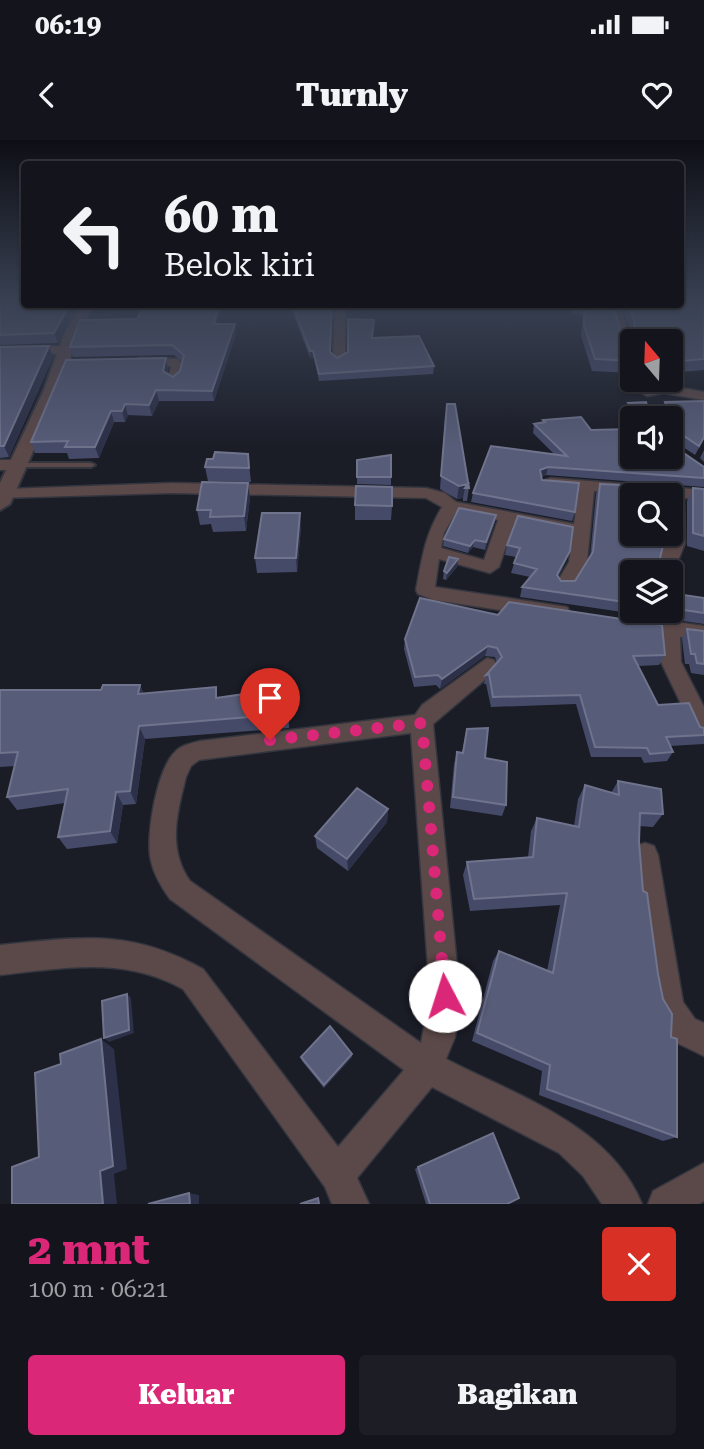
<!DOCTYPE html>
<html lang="id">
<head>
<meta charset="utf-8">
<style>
  :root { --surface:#14151c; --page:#1d1e25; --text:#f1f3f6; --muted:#9d9fa3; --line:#33343b; --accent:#db2777 }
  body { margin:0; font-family:"Roboto Serif",serif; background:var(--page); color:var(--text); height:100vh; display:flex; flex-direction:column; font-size:26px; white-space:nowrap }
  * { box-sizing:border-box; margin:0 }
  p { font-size:23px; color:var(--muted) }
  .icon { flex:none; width:38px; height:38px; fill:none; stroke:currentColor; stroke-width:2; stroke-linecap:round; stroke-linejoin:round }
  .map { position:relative; height:1064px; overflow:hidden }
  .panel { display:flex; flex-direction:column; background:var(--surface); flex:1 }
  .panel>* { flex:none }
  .banner { position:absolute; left:21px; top:21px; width:663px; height:147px; border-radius:7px; box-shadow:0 2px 5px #0004,0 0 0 2px var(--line); background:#14151c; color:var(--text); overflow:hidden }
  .needle { width:46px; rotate:341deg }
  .tools { position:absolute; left:620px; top:189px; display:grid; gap:14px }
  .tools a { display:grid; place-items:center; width:63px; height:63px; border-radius:7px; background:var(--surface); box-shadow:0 2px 5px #0004,0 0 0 2px var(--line); font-size:35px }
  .pin { position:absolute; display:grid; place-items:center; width:60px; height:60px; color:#fff; margin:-72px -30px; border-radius:50% 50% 50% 0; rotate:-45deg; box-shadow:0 0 7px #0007 }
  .pin .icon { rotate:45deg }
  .me { position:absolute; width:77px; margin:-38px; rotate:355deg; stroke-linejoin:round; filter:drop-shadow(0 0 5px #0008) }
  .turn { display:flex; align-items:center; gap:24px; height:147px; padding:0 28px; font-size:32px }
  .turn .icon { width:91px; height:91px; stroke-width:2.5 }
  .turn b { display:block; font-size:49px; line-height:60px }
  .round { display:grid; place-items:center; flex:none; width:74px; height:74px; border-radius:7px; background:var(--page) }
  .head { display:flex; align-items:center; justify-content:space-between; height:119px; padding:0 28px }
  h1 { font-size:42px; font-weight:800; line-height:52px; color:var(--accent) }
  .primary-button { display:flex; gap:14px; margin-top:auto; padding:14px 28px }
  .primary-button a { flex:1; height:80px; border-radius:7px; background:var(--accent); color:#fff; font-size:28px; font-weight:800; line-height:80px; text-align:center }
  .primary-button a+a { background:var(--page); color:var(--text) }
  .status { display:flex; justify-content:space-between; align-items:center; height:49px; padding:0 35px; background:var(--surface); direction:ltr }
  .status svg { height:19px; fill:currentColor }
  header { display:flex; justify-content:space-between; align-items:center; height:91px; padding:0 28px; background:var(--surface); font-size:32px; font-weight:800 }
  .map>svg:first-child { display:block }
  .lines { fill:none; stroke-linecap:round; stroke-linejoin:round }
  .service-casing { stroke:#34363f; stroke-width:4 }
  .minor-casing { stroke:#34363f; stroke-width:3 }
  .tertiary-casing { stroke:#34363f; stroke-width:4 }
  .service { fill:#5b4848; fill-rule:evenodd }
  .minor { fill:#5b4848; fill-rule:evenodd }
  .tertiary { fill:#5b4848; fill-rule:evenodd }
  .wall { fill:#454a69 }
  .shaded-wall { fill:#2c3048 }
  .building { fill:#575c78; stroke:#6f738c; stroke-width:2 }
  .route { stroke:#db2777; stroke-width:12; stroke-dasharray:0 21.6 }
</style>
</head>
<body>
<div class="status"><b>06:19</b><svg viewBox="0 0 49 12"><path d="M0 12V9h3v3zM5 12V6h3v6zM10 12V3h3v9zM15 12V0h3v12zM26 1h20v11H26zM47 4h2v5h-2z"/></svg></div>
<header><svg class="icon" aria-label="back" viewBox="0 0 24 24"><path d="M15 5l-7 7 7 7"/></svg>Turnly<svg class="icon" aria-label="heart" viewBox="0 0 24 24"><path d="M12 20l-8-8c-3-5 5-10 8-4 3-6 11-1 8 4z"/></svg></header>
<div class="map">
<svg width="704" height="1064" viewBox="0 0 704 1064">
  <rect width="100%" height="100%" fill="#1a1c26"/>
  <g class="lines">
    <!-- service casing -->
    <g class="service-casing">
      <path id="service" d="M16,323H91L95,325L91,327H19L15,325Z"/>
    </g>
    <!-- minor casing -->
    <g class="minor-casing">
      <path id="minor" d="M335,164H345V219L339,223L333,219Z
        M550,164L621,169C626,183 632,200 632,216C619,209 613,188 612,174Z
        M0,207L65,206L71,210L65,214L0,215Z
        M139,218L178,219L183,225L180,241L174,245L168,241L171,226L135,225L133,222Z
        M664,245L704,252V260L664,253L647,256L640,252Z
        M0,320H19L27,325L19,330H0Z
        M551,338L704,350V360L684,358L685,403L672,436L670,432H657L667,394H670V355L594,351L587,422L572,448H558L556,444L569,422L573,395L514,383L499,427L490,433L439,419L435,447L567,467L570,472L567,477L560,479L434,460L418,454L416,450C422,418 425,395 442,367L426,358L172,353L0,358V350L5,349L172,343L426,348L445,353L456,362L574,384L579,350L545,346V340ZM456,372L498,380L484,420L441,408L444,393Z
        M633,476L704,486V500L680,497L681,522L704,567V598L696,595L661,522L659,494L626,488L623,483Z
        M487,518L494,520L497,526L494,532L433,584L460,856L455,897L446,919C517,956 609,984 642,1064H602L583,1036L559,1013L432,947L357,1038L369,1064H332L325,1047L183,849C124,816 64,828 0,835V805C81,797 129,788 203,829L338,1007L404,930L170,759C162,748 154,735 151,721C145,697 157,629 175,612C181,605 192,603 200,601L415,575L422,565ZM411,593L430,856L421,903L190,741C167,709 177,672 186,637L191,626L199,620Z
        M645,703L654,706L658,715L683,862L695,879L704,883V916L673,901L654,868L632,715L636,706Z
        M704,1023V1061L699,1064H648L653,1051Z"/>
    </g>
    <!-- tertiary casing -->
    <g class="tertiary-casing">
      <path id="tertiary" d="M81,164H94L78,194L60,250L10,364L0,370V343L44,250L64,194Z"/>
    </g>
    <!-- service -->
    <use href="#service" class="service"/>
    <!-- minor -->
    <use href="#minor" class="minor"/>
    <!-- tertiary -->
    <use href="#tertiary" class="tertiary"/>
  </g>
  <!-- wall -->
  <path class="wall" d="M0,160L78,164L58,203L0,205Z
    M704,160V230L670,233V201H632L631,191L621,166H613L621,193L630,203L632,204V233L592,231L581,196L583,175L570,173L571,164H681Z
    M291,164H332L331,212L337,218L372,198L434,226L433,234L319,241L314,218H310L291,168Z
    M221,169L218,184H235L236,194L214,261H159L152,276L128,275L125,282H114L99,318L69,319L67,313H35L31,302L166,218L168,229L167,233L173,237L180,231L182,222L174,215L73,217L70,207L137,179Z
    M0,207L53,217L9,317L0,318Z
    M704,261V299L695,315L671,299L672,305L704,327V347L546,335L541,337L542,340L575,372L572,381L471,362L473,353L554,314L533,293L534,284L542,283L543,280L591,290L632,317L670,278H632V281L625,271L628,263L649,272H663L662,270L665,262Z
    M445,277L469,348L467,361H463V358L457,359L440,349Z
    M704,310V322L700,318Z
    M248,314L251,342L208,341L205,327L213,319Z
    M357,320L391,337V345L357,344Z
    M600,344L632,432V471H670V447L683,455L704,458V484L520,457L522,447L530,437L511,433L516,417L505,415L507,405L570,411L566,421L558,437L561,441H575L590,417L596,354Z
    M693,348L704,349V411L687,406V361Z
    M250,358L246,391L213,392L211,384L200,385L197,370Z
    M355,365L392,366L391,380H355Z
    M495,382L485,410L473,407L468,413L443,406L444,399Z
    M301,387L297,432L257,433L255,418Z
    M458,419L457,427L446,440L443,439L444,431Z
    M687,489L704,491V535L691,533L689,524H685L682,499Z
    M405,499L665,515L659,525L638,526L658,565L704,588V604L670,606L673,612L667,621L644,623L641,617H591L576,564L491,567L486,544H484L486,535L497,523L495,517L485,516L440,549L436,545L414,547L404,509Z
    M140,545L144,554L218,557L288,562L289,588L145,599L136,664L123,665L117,703L67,709L58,697L65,663L17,670L7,657L15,626L0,627V550H101Z
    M467,589L485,618L506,665L502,676L450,668L454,624L457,612L462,613Z
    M618,641L663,674L653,687L639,686V702L643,751L671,897L677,997L663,1001L539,955L542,931L472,901L493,821L499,811L547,831L560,765L470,771L463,735L467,722L528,717L531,691L537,678L574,686L578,659L585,645L611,653Z
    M388,669L387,682L348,731L317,708L315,696Z
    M301,917H352L324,948L302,921Z
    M418,1027L507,1064H426L415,1029Z"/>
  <!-- shaded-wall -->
  <path class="shaded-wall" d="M70,164H78L58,203L54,193Z
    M219,164H221V169L216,194L214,184Z
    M235,184L236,194L214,261L212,251Z
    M49,206L53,217L9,317L4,306Z
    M310,211H313L314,218H310Z
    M166,218L168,229L166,242L163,231Z
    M156,250L159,261L152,276L149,265Z
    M125,264L128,275L125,282L122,271Z
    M111,271L114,282L99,318L95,307Z
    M548,327L546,335L538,338L540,330Z
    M248,343L250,358L246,391L244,376Z
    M468,344L465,348L463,358L457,359L459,346Z
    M300,373L301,387L297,432L296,418Z
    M496,375L495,382L485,410L486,402Z
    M475,400L473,407L468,413L470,406Z
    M570,411L566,421L554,445L557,435Z
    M458,419L457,427L446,440L447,433Z
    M488,506L485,516L440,549L442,539Z
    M140,545L146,559L138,554Z
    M139,586L145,599L136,664L130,651Z
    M116,652L123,665L117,703L110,691Z
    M388,669L387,682L348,731L347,719Z
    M127,854L131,858L134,893L109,902L104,898Z
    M101,899L114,909L127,1029L114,1034L117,1064H103L100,1031Z
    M352,914V917L324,948V945Z
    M189,1053L199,1055V1064H190Z"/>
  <!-- building -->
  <path class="building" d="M0,160H24V164H70L54,193L0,195Z
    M681,160H704V219L670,222V201H637L634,180L628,164H681Z
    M145,164H219L214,184H235L212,251L156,250L149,265L125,264L122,271H111L95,307H65L68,301L31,302L66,220L166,218L163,231L173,237L180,231L184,215L172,205L70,207L80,180L137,179Z
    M292,164H332L330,212L337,218L348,212V179L374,180L372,198L419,196L434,226L319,234L313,211H310Z
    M585,164L613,165L621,193L630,203L632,204V221L595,219L584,185Z
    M49,206L4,306H0V207Z
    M704,261V297L699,306L675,290L671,292L672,305L704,327V338L548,327L540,330L542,340L579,343L575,372L473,353L491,306L567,316L534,284L545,282L543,280L581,277L591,290L632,289V317H670V278H639L628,263L646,262L649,272H665L668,269L665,262Z
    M447,264H455L469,348H465L468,344L459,346L441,336Z
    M215,312L248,314L249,328L205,327L207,319H213Z
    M391,315V337H357V320Z
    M202,342L248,343L244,376L210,377L211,370H197Z
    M600,344L640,346L641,355H632V394H666L659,422L668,425L667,432H632V463L522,447L537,429L514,423L520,408L507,405L518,376L573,387L570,411L557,435L561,441H575L593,412Z
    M356,346L392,347V366L355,365Z
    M693,348L704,349V396L693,393Z
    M459,368L496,375L486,402L475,400L470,406L444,399Z
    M262,373H300L296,418H255Z
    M449,417L458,419L447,433L444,431Z
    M670,447L683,450V455L704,458V473L670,468Z
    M420,458L498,475L509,462L662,485L665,515L633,516L658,565L689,563L700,587L704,588V595L666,597L673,612L650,614L647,608L595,607L580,555L493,557L489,534L486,535L502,517L497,508L488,506L442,539L438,535L415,537L405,499Z
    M687,489L704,491V524L697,523L695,514H691Z
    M103,545H140L138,554L216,547V558L286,548L288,574L139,586L130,651L116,652L110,691L58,697L68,649L7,657L18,612L0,613V550H101Z
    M488,588L485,618L507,622L506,665L453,657L457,612L463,613L467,589Z
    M618,641L661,649L663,674L640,673L639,702L643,751L647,753L658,834L663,859L672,874L671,897L677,899V997L547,949L550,925L477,893L499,811L553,833L567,753L474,759L467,722L533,717L537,678L579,687L585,645L619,655Z
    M357,648L388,669L347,719L315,696Z
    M127,854L129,890L104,898L102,861Z
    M330,886L352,914L324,945L301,917Z
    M101,899L113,1026L100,1031L103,1064H12V1027L39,1017L35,933L61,924L60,914Z
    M493,993L519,1058L507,1064H430L418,1027Z
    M189,1053L190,1064H148Z
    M318,1058L319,1064H300Z"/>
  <!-- sky -->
  <linearGradient id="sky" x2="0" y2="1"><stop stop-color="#0e0f15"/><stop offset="0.52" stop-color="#384052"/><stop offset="1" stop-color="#384052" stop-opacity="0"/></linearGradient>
  <rect width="704" height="309" fill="url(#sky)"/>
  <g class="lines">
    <!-- route -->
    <path class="route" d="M270,600L422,583L445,856"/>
  </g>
</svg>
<div class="tools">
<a><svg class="needle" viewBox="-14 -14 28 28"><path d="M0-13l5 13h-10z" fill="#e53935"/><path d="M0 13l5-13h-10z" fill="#9d9fa3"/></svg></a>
<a><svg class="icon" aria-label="sound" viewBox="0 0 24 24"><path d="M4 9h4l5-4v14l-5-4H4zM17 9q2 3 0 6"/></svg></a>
<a><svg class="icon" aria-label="search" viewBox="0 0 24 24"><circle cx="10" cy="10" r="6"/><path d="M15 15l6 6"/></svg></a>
<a><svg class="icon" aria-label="layers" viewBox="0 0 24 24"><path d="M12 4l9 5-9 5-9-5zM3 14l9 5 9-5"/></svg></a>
</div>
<div class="pin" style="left:270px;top:600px;background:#d93025"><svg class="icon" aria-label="arrive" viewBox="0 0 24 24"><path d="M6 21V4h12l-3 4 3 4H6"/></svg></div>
<svg class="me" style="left:445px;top:856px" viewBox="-20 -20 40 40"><circle r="19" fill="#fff"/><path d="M0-13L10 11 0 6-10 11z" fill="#db2777"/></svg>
<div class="banner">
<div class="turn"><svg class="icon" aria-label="left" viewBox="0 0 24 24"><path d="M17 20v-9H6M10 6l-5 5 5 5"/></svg><div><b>60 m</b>Belok kiri</div></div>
</div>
</div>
<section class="panel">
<div class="head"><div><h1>2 mnt</h1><p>100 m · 06:21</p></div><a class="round" style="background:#d93025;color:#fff"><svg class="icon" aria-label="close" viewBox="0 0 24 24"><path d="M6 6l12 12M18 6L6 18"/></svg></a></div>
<div class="primary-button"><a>Keluar</a><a>Bagikan</a></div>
</section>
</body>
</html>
